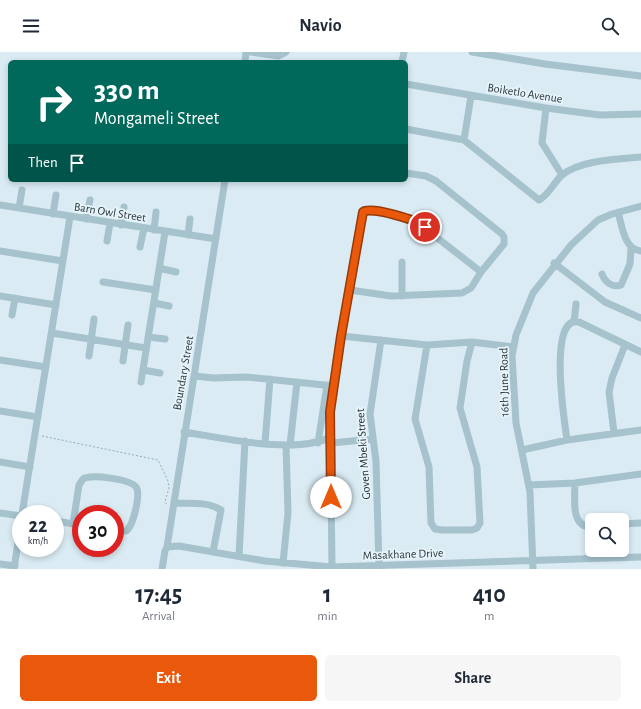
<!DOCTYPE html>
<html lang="en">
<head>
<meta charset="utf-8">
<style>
  :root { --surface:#fff; --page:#f6f6f7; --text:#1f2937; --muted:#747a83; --accent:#ea580c }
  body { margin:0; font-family:"Alegreya Sans",sans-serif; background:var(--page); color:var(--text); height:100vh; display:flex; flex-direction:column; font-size:15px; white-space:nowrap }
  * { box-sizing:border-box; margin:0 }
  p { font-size:13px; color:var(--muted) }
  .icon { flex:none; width:22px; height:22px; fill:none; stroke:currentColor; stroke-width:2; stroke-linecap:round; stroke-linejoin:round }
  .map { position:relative; height:517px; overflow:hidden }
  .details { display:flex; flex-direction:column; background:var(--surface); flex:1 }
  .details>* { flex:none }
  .guide { position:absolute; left:8px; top:8px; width:400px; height:122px; border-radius:6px; box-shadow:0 2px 6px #0003; background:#00695c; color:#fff; overflow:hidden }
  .buttons { position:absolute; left:585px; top:461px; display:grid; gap:8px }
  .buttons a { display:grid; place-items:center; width:44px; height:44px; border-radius:6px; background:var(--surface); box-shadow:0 2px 6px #0003; font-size:20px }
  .speed { position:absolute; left:12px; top:453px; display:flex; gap:8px; font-size:20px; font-weight:700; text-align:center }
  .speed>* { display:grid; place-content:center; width:52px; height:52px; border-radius:50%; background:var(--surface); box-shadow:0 2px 6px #0003; line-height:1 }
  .speed small { font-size:10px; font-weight:400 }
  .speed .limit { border:6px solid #d22; background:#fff; color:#111 }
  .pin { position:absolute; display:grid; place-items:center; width:34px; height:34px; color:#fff; margin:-17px; border:2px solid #fff; border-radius:50%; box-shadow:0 1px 4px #0007 }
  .me { position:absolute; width:44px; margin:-22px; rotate:0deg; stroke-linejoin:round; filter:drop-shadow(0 0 3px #0008) }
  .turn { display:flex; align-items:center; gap:14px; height:84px; padding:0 20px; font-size:18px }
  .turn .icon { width:52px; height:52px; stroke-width:2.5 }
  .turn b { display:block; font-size:28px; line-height:34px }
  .then { display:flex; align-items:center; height:38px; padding:0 20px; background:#0003; gap:8px; font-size:15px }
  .eta { display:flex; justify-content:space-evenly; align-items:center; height:68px; text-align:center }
  .eta b { font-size:24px; font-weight:600; line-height:28px }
  .button { display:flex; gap:8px; margin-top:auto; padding:8px 20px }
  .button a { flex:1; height:46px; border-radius:6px; background:var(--accent); color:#fff; font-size:16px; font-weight:600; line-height:46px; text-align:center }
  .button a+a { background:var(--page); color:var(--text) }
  header { display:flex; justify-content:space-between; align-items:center; height:52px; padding:0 20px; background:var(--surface); font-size:18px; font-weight:600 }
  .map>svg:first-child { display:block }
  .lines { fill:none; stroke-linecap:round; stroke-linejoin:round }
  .path { stroke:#8fafb9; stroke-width:1; stroke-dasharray:2 2; stroke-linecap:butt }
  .minor { stroke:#a5c2cd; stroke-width:7 }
  .route-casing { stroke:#983908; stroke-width:10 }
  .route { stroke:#ea580c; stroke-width:7 }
  .labels { text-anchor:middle; stroke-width:3.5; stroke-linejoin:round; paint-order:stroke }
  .street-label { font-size:12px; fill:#273638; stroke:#e7f4fb }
</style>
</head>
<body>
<header><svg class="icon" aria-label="menu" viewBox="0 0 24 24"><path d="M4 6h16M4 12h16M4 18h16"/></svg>Navio<svg class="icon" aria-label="search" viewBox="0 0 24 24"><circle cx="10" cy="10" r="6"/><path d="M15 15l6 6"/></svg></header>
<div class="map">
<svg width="641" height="517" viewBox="0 0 641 517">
  <rect width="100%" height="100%" fill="#daebf4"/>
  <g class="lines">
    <!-- path -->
    <path class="path" d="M42,384L158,408L168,429L169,436L165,450L167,453"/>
    <!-- minor -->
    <path class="minor" d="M251,0L278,4L286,0
      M472,0L545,12L641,24
      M245,10L246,0
      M402,10L404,0
      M406,32L546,56L600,63L641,62
      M546,56L542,91L562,123
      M406,77L464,88L539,148C549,143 554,130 562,123C581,108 618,107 641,105
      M464,88L471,44
      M0,153L216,187
      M19,156L22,138
      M618,160C622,173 624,198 641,199
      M53,162L56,143
      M86,167L90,148
      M121,173L124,155
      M154,178L156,160
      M188,183L190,167
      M107,189L110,171
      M140,195L144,176
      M0,199L63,209
      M554,211L605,250L641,266
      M159,216L176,220
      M602,222C605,230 612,236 621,233L630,212L631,196
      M103,230L156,238
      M350,238L391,244L462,241L471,236L481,220L504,192V185L502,182L436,129L426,124L406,121
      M0,244L56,253
      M402,244V210
      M154,251L169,254
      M12,263L15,246
      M574,270L576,252
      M52,281L146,296
      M341,284L427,293L472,290L513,295
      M148,285L165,287
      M427,293L415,367L429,415L431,471L435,477L442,478H472L477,476L480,471L477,415L460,356L467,309L472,290
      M89,304L94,267
      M0,308L46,315
      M123,309L128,273
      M143,318L160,321
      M194,324L214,326L246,325L334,334
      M141,330L165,180
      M0,359L38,365
      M184,380C224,386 294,403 331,385
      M614,381L609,340L612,326L625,293
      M567,388C565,373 547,262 579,270L641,300
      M265,391L270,327
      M318,391L327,333
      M331,391L373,387
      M290,393L297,330
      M522,398L567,388L641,378
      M0,410L30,415
      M575,431C575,446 570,476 592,475
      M529,433L575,431L641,422
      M174,451C189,452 208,449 221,458L213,500
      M0,461L21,464
      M22,462L70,165
      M55,469L81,473
      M73,472L79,433L83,427C91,422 130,427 136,435C141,442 133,475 126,479H115
      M622,472L641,471
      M167,495L179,494L265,509L332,515L641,505
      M239,504L245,389
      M283,511L288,461L286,393
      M0,512L15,514
      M332,515L330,360L341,284L363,160L370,158L417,170L481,220
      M379,515L376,409L370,362L381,288
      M14,517L21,470
      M162,517L165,499L167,495L225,128
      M533,517L530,440L516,371L512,304L516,283L533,241L571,193L598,168L612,162L641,154"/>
  </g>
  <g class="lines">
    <!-- route casing -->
    <g class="route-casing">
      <path id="route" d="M331,445L330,360L341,284L363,160C371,154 417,168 425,175"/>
    </g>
    <!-- route -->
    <use href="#route" class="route"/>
  </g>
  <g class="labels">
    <!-- street labels -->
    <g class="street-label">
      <text transform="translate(525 41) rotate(9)" y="4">Boiketlo Avenue</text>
      <text transform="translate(110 160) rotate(9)" y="4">Barn Owl Street</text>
      <text transform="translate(183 321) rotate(-80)" y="4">Boundary Street</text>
      <text transform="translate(504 330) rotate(-91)" y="4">16th June Road</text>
      <text transform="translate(363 402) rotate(-94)" y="4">Goven Mbeki Street</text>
      <text transform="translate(403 502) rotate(-2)" y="4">Masakhane Drive</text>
    </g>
  </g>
</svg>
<div class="buttons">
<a><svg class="icon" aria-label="search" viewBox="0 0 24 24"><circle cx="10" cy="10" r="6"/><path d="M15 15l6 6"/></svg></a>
</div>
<div class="speed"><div>22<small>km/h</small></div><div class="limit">30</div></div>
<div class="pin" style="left:425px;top:175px;background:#d93025"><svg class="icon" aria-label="arrive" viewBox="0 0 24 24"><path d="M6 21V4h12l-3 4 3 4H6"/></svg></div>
<svg class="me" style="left:331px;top:445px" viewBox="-20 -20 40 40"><circle r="19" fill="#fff"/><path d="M0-13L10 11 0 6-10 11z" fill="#ea580c"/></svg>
<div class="guide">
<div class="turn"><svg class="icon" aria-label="right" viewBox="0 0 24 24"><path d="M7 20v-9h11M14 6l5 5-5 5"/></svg><div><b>330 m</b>Mongameli Street</div></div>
<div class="then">Then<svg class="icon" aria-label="arrive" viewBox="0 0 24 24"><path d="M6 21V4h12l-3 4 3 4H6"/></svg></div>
</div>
</div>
<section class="details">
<div class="eta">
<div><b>17:45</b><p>Arrival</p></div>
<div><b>1</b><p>min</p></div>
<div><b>410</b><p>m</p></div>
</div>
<div class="button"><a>Exit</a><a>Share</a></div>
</section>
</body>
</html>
